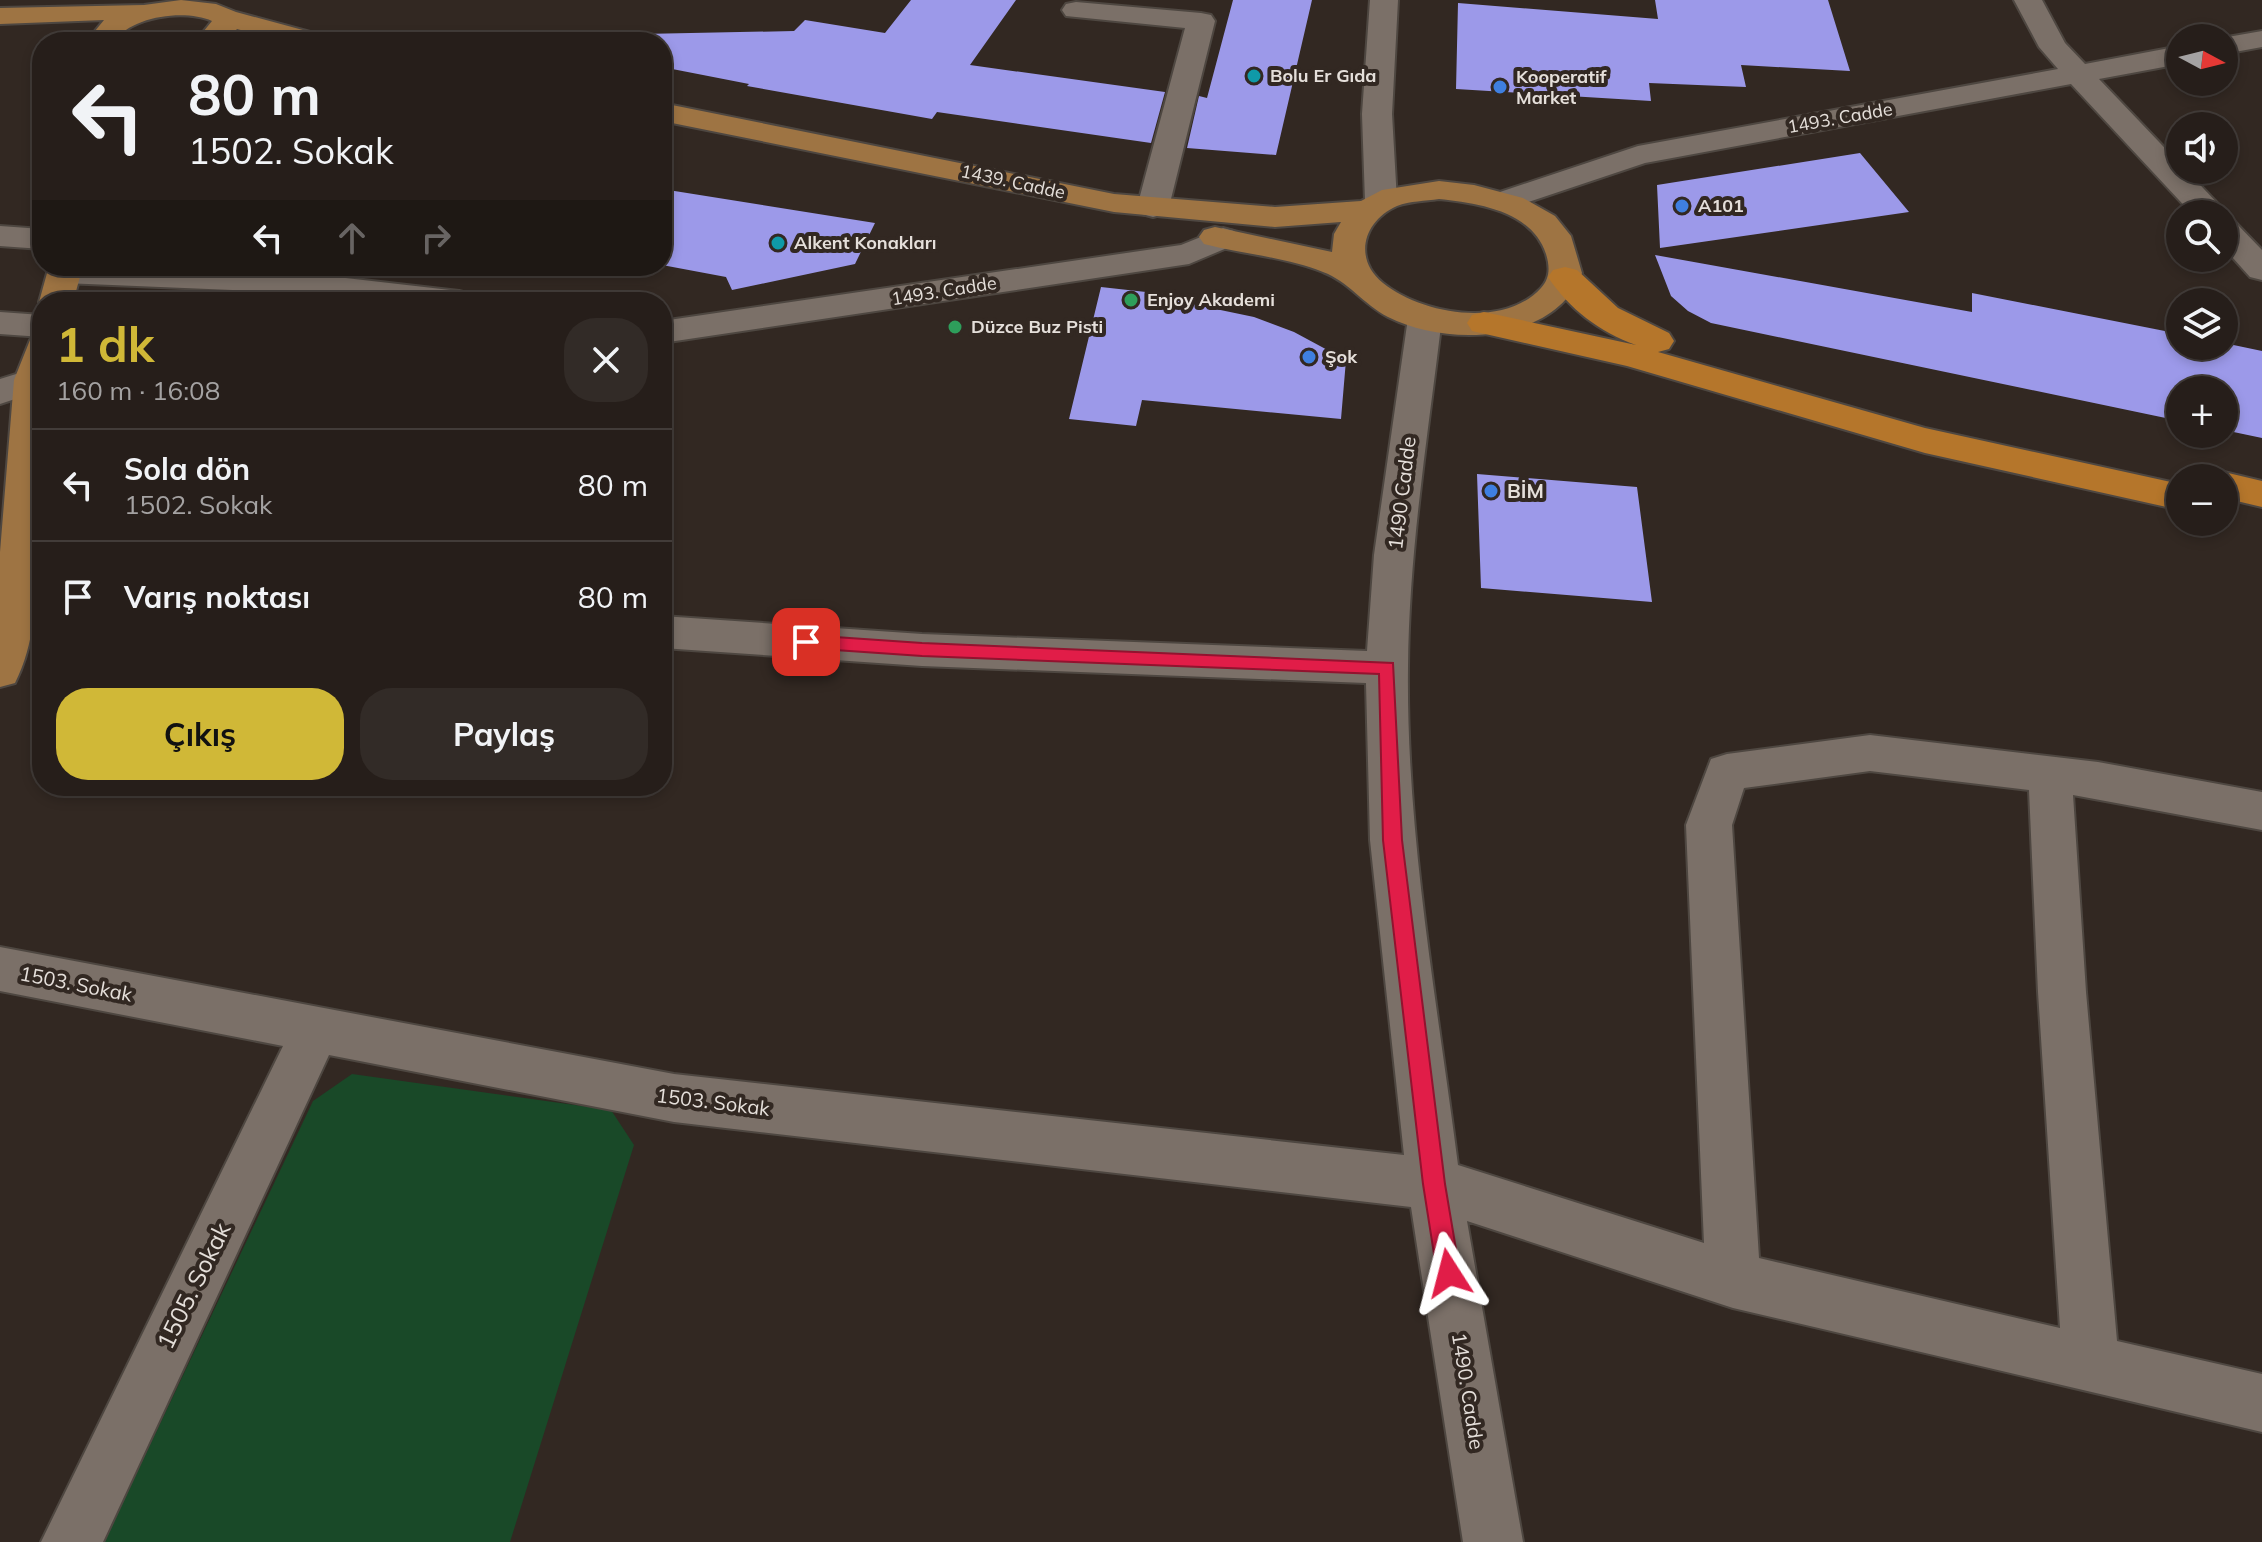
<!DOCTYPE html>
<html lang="tr">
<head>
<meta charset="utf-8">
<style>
  :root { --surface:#261e1a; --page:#322b27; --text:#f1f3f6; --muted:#a4a2a2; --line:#423c39; --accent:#d0b837 }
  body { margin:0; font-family:Mulish,sans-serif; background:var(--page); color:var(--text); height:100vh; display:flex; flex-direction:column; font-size:30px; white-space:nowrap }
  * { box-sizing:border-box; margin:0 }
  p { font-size:26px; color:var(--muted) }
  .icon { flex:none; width:44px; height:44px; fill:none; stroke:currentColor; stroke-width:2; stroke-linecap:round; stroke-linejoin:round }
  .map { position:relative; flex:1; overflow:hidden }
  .sheet { position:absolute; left:32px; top:292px; width:640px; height:504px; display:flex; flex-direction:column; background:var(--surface); border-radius:32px; box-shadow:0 4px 12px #0003,0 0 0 2px var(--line) }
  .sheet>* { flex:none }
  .guide { position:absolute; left:32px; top:32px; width:640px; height:244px; border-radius:32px; box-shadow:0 4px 12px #0003,0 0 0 2px var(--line); background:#261e1a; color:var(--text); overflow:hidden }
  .needle { width:52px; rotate:97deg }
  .controls { position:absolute; left:2166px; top:24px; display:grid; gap:16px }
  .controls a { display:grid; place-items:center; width:72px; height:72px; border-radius:50%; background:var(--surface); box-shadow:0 4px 12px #0003,0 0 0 2px var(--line); font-size:40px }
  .pin { position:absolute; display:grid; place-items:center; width:68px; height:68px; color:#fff; margin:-34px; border-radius:16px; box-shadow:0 4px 12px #0006 }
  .me { position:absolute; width:88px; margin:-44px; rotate:351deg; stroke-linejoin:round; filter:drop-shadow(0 0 6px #0008) }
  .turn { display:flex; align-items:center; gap:28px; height:168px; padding:0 24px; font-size:36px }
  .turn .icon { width:104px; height:104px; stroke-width:2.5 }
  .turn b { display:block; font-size:56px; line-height:68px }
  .lanes { display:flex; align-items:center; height:76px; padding:0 24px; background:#0003; justify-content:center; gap:40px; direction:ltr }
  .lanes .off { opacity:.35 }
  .round { display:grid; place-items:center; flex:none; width:84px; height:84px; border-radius:32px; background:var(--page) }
  .overview { display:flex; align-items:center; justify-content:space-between; height:136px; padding:0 24px }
  h1 { font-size:48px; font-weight:700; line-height:60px; color:var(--accent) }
  .action { display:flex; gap:16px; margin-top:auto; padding:16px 24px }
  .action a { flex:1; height:92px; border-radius:32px; background:var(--accent); color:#111; font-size:32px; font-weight:700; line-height:92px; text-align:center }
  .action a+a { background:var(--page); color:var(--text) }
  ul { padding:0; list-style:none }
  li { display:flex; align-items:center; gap:24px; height:112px; padding:0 24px; border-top:2px solid var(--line) }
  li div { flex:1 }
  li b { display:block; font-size:30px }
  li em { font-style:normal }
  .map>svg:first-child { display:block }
  .green { fill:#194928 }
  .building { fill:#9c99e9 }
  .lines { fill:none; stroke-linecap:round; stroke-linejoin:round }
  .minor-casing { stroke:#4e4741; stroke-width:4 }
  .major-casing { stroke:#4e4741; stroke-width:4 }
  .highway-casing { stroke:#4e4741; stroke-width:4 }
  .minor { fill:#7b7068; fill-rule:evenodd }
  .major { fill:#9e7443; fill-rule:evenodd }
  .highway { fill:#b5762b; fill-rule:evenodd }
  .route { fill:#e11d48; stroke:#92132f; stroke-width:2 }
  .culture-dot { fill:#0f9aa8; stroke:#322822; stroke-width:3 }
  .shop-dot { fill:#3f7fe0; stroke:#322822; stroke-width:3 }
  .leisure-dot { fill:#2e9e5b; stroke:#322822; stroke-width:3 }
  .labels { text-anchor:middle; stroke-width:8; stroke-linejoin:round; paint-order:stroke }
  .far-poi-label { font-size:18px; font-weight:bold; fill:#e5dfda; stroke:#322822; text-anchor:start }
  .far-street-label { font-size:18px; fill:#e5dfda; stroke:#322822 }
  .poi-label { font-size:20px; font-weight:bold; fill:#e5dfda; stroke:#322822; text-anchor:start }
  .street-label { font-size:20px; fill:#e5dfda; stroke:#322822 }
  .near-street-label { font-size:24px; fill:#e5dfda; stroke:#322822 }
</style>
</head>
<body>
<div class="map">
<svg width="2262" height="1542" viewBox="0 0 2262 1542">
  <rect width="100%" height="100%" fill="#322822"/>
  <!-- green -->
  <path class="green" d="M352,1074L611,1110L634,1145L510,1542H104L313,1101Z"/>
  <!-- building -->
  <path class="building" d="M911,0H1016L970,65L1165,92L1151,143L937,112L932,119L747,86L749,84L662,67V42H592L593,35L794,31L805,20L885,33Z
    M1233,0H1312L1276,155L1187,148L1199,96L1207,98Z
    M1655,0H1828L1850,71L1741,65L1746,87L1649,83L1651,101L1456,89L1458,3L1658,19Z
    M1860,153L1909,212L1660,248L1657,185Z
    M662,189L875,223L855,264L732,290L726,277L662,265Z
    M1655,255L1972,312V293L2180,334V346H2224V343L2262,351V438L2224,430V390H2180V421L1711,323L1688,311L1671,296Z
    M1101,287L1164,294L1163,298L1254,317L1294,332L1346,360L1341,419L1142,400L1136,426L1069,419Z
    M1477,474L1637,487L1652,602L1481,588Z"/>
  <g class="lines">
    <!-- minor casing -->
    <g class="minor-casing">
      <path id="minor" d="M1370,0H1398L1392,114L1397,201L1392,208L1381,210L1370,208L1365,201L1362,114Z
        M2014,0H2042L2065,43L2085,64L2180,46V64L2099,79L2180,164V170H2186L2221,207L2226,214L2224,217V214H2192L2071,84L1645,163L1505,210L1494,208L1489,201L1494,194L1638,146L2058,69L2039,47Z
        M1076,2L1201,13L1211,15L1215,21L1169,207L1164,214L1153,217L1142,214L1137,207L1185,28L1066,16L1062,10L1066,4Z
        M2262,31V47L2224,54L2222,38Z
        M2224,219L2235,222L2262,250V280L2250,277L2224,248Z
        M0,226L42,229V249L0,246Z
        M1223,228L1234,231L1239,238L1234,245L1189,264L662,343V321L1181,245Z
        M52,266L302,273L459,291L471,294L476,302H372L302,293L64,283L52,280L47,273Z
        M1425,307L1437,310L1442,318C1428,434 1409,550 1408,667C1406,833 1437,1001 1458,1165L1704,1243L1686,825L1711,759L1727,754L1870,735L2098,762L2262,792V830L2073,795L2086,992L2117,1341L2262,1374V1432L1733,1308L1467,1221L1523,1542H1463L1411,1207L674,1122L329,1055L103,1542H41L283,1046L0,991V947L674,1074L1404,1155L1370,840L1366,683L922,666L662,648V616L922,634L1367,651L1374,555L1408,318L1413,310ZM1870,771L2029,790L2038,992L2060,1328L1759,1258L1732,825L1744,788Z
        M0,312L42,315V337L0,334Z
        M42,366V390L0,404V379Z"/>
    </g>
    <!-- major casing -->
    <g class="major-casing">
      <path id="major" d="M181,0L216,4L236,12L325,36L329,42H283L237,29L225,42H195L212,21C185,9 131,16 114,42H86L104,20L0,24V8L144,5Z
        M662,103L1114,194L1275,207L1361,201L1382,190L1439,181L1474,185L1523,198L1555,216L1571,236L1582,273C1555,344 1447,347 1388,317C1363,304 1348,281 1323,272C1286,257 1243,254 1204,244L1199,237L1204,230L1215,227L1332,252L1334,234L1341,222L1275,227L1114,212L662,121ZM1439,199C1478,203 1532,211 1546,254C1550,267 1550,278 1541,288C1504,329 1421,314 1383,283C1353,259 1363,221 1397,206C1410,201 1425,201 1439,199Z
        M49,266H83L73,302H42V306L39,302Z
        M42,337C42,410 43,484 39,557C36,599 35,644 15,683L0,687V552L14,380L30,340Z"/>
    </g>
    <!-- highway casing -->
    <g class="highway-casing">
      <path id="highway" d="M1565,267L1577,270L1618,308L1669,333L1674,341L1669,349L1658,352L1925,428L2180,484V510L1925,453L1627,366L1472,331L1467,323L1472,315L1484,312L1636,345C1600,332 1569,309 1548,277L1553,270Z
        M2224,472L2262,481V507L2224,498V478H2209Z"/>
    </g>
    <!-- minor -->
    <use href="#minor" class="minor"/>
    <!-- major -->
    <use href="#major" class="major"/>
    <!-- highway -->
    <use href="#highway" class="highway"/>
  </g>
  <!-- route -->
  <path class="route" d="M806,635L922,643L1393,663L1402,840L1445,1184L1460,1273L1457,1281L1449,1285L1441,1281L1437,1273L1423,1184L1383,840L1379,674L922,656L806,648L798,642Z"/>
  <!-- markers -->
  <g class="culture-dot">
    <circle cx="1254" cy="76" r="8"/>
    <circle cx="778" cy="243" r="8"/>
  </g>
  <g class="shop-dot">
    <circle cx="1500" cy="87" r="8"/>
    <circle cx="1682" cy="206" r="8"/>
    <circle cx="1309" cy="357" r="8"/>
    <circle cx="1491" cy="491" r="8"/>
  </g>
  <g class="leisure-dot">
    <circle cx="1131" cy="300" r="8"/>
    <circle cx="955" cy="327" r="8"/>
  </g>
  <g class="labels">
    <!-- far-poi labels -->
    <g class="far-poi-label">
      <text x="1270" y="82">Bolu Er Gıda</text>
      <text x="1516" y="83">Kooperatif<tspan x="1516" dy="21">Market</tspan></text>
      <text x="1698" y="212">A101</text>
      <text x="794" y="249">Alkent Konakları</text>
      <text x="1147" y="306">Enjoy Akademi</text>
      <text x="971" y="333">Düzce Buz Pisti</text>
      <text x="1325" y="363">Şok</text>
    </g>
    <!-- far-street labels -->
    <g class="far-street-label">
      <text transform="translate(1840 118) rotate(-10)" y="6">1493. Cadde</text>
      <text transform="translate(1013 182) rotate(12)" y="6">1439. Cadde</text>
      <text transform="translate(944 291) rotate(-9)" y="6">1493. Cadde</text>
    </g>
    <!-- poi labels -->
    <g class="poi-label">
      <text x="1507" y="498">BİM</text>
    </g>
    <!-- street labels -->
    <g class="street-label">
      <text transform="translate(1402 493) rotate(-83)" y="7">1490 Cadde</text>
      <text transform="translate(76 984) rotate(11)" y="7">1503. Sokak</text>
      <text transform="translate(713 1102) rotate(7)" y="7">1503. Sokak</text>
      <text transform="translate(1468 1391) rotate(81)" y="7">1490. Cadde</text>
    </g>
    <!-- near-street labels -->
    <g class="near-street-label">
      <text transform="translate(194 1286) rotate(-64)" y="8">1505. Sokak</text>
    </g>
  </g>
</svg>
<div class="controls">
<a><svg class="needle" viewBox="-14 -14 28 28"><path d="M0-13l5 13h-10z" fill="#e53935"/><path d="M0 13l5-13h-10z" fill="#a4a2a2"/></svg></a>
<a><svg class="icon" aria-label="sound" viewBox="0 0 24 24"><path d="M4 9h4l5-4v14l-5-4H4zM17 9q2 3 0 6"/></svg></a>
<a><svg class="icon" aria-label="search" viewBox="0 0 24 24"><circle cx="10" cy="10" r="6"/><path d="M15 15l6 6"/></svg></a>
<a><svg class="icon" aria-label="layers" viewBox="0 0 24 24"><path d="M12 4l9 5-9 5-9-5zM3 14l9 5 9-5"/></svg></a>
<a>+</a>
<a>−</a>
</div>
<div class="pin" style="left:806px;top:642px;background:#d93025"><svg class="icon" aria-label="arrive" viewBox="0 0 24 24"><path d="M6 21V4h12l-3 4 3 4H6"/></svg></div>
<svg class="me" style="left:1449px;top:1273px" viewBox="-20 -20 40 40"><path d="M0-17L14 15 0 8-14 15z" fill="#e11d48" stroke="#fff" stroke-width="4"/></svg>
<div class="guide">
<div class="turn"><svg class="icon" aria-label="left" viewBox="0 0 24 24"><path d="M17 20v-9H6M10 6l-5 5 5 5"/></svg><div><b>80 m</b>1502. Sokak</div></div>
<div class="lanes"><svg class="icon" aria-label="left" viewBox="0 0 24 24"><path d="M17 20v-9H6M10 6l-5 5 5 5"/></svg><svg class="icon off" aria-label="ahead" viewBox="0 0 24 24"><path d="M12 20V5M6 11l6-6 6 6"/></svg><svg class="icon off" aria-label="right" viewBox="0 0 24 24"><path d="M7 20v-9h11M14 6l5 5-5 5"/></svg></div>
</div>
<section class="sheet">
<div class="overview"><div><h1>1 dk</h1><p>160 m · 16:08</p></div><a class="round"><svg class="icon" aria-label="close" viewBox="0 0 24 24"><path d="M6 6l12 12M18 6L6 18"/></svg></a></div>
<ul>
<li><svg class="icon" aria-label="left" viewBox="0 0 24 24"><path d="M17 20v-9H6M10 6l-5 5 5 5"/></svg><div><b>Sola dön</b><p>1502. Sokak</p></div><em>80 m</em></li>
<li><svg class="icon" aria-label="arrive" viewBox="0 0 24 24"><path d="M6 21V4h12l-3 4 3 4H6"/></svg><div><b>Varış noktası</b></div><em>80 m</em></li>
</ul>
<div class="action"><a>Çıkış</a><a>Paylaş</a></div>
</section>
</div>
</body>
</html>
